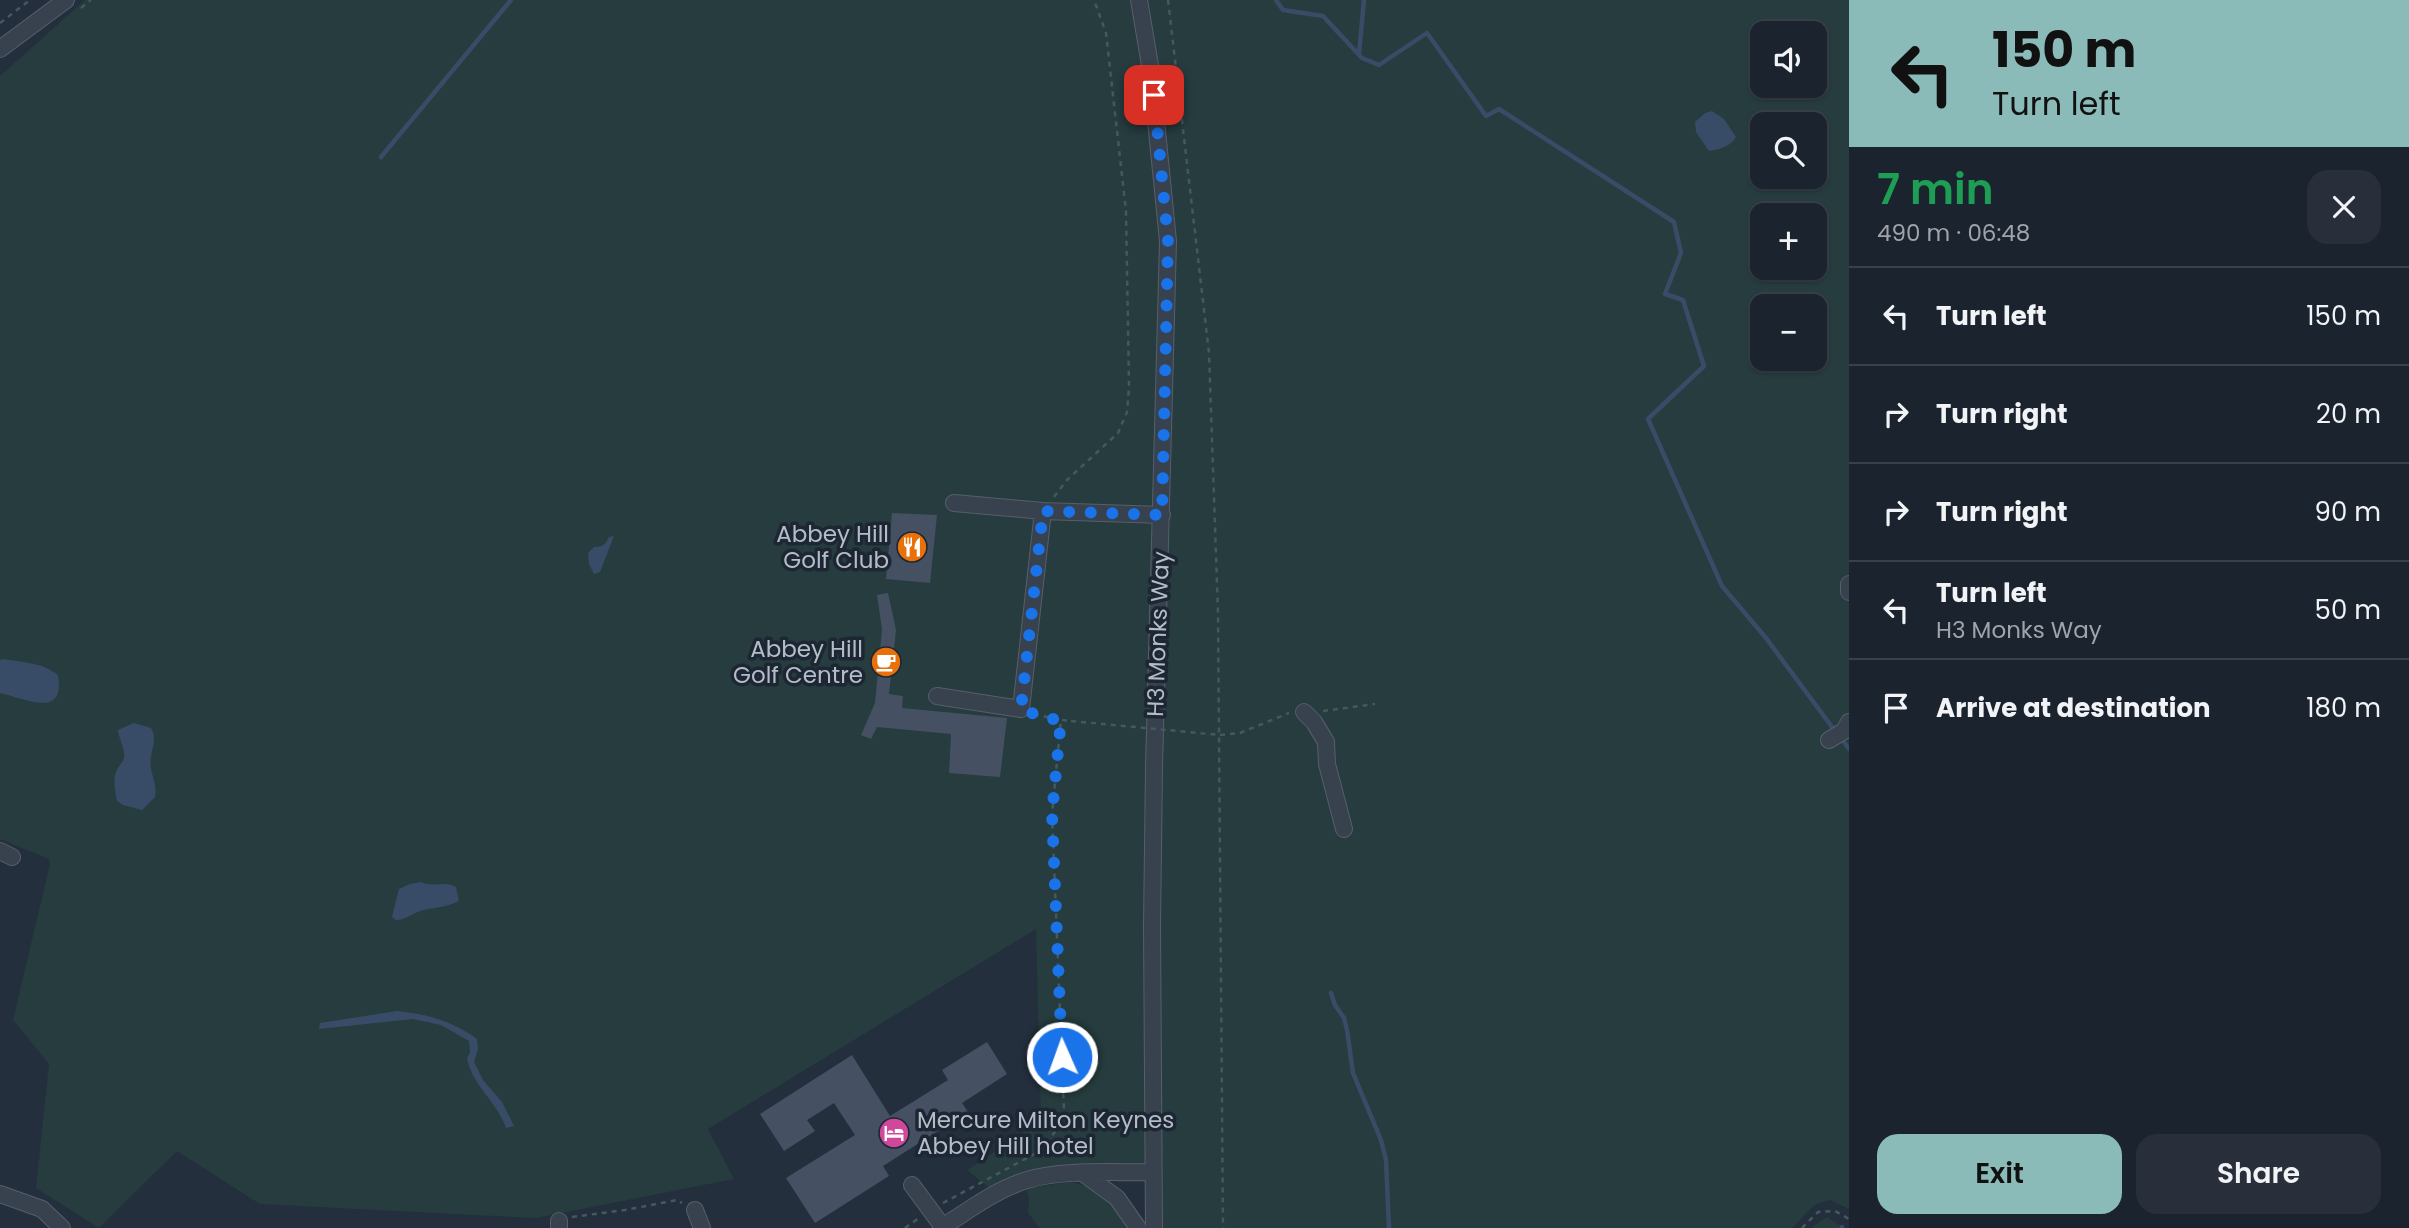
<!DOCTYPE html>
<html lang="en">
<head>
<meta charset="utf-8">
<style>
  :root { --surface:#1b232e; --page:#282f3a; --text:#f1f3f6; --muted:#a0a4aa; --line:#39404a; --accent:#8bbbb9 }
  body { margin:0; font-family:Poppins,sans-serif; background:var(--page); color:var(--text); height:100vh; display:flex; flex-direction:column; font-size:26px; white-space:nowrap }
  * { box-sizing:border-box; margin:0 }
  p { font-size:23px; color:var(--muted) }
  .icon { flex:none; width:38px; height:38px; fill:none; stroke:currentColor; stroke-width:2; stroke-linecap:round; stroke-linejoin:round }
  .map { position:relative; flex:1; overflow:hidden }
  .drawer { display:flex; flex-direction:column; background:var(--surface); width:560px }
  .drawer>* { flex:none }
  .banner { background:#8bbbb9; color:#111; overflow:hidden }
  .buttons { position:absolute; left:1750px; top:21px; display:grid; gap:14px }
  .buttons a { display:grid; place-items:center; width:77px; height:77px; border-radius:14px; background:var(--surface); box-shadow:0 2px 5px #0004,0 0 0 2px var(--line); font-size:35px }
  .pin { position:absolute; display:grid; place-items:center; width:60px; height:60px; color:#fff; margin:-30px; border-radius:14px; box-shadow:0 4px 10px #0006 }
  .me { position:absolute; width:77px; margin:-38px; rotate:358deg; stroke-linejoin:round; filter:drop-shadow(0 0 5px #0008) }
  .turn { display:flex; align-items:center; gap:24px; height:147px; padding:0 28px; font-size:32px }
  .turn .icon { width:91px; height:91px; stroke-width:2.5 }
  .turn b { display:block; font-size:49px; line-height:60px }
  .round { display:grid; place-items:center; flex:none; width:74px; height:74px; border-radius:21px; background:var(--page) }
  .summary { display:flex; align-items:center; justify-content:space-between; height:119px; padding:0 28px }
  h1 { font-size:42px; font-weight:600; line-height:52px; color:#1e9e55 }
  .primary-button { display:flex; gap:14px; margin-top:auto; padding:14px 28px }
  .primary-button a { flex:1; height:80px; border-radius:21px; background:var(--accent); color:#111; font-size:28px; font-weight:600; line-height:80px; text-align:center }
  .primary-button a+a { background:var(--page); color:var(--text) }
  ul { padding:0; list-style:none }
  li { display:flex; align-items:center; gap:21px; height:98px; padding:0 28px; border-top:2px solid var(--line) }
  li div { flex:1 }
  li b { display:block; font-size:26px }
  li em { font-style:normal }
  main { display:flex; flex:1; min-height:0 }
  .map>svg:first-child { display:block }
  .green { fill:#263c3f; fill-rule:evenodd }
  .water { fill:#394c67 }
  .lines { fill:none; stroke-linecap:round; stroke-linejoin:round }
  .stream { stroke:#394c67; stroke-width:4.5 }
  .building { fill:#455162 }
  .minor-casing { stroke:#565f6c; stroke-width:18 }
  .path { stroke:#44595c; stroke-width:2.5; stroke-dasharray:5 5; stroke-linecap:butt }
  .minor { stroke:#38414e; stroke-width:16 }
  .path-bridge { stroke:#44595c; stroke-width:2.5; stroke-dasharray:5 5; stroke-linecap:butt }
  .route { stroke:#1a73e8; stroke-width:12; stroke-dasharray:0 21.6 }
  .labels { text-anchor:middle; stroke-width:7; stroke-linejoin:round; paint-order:stroke }
  .poi-label { font-size:23px; fill:#b4bcc9; stroke:#1d2633; text-anchor:end }
  .street-label { font-size:23px; fill:#b4bcc9; stroke:#1d2633 }
</style>
</head>
<body>
<main>
<div class="map">
<svg width="1849" height="1228" viewBox="0 0 1849 1228">
  <rect width="100%" height="100%" fill="#242f3e"/>
  <!-- green -->
  <path class="green" d="M85,0H1849V1209L1830,1200L1814,1205L1792,1228H1162L1153,964V1172L1084,1174L992,1194L988,1187L967,1170L1041,1121L1036,929L708,1129L734,1179L536,1218L260,1204L177,1151L99,1228L36,1188L49,1064L13,1020L50,864L49,859L0,839V76ZM1762,33H1815V86H1762ZM1762,124H1815V177H1762ZM1762,215H1815V268H1762ZM1762,306H1815V359H1762Z
    M1070,1182C1102,1188 1113,1203 1131,1228H1040L1028,1213L1029,1198L1026,1188Z
    M1827,1217L1844,1228H1811Z"/>
  <!-- water -->
  <path class="water" d="M1712,111L1724,119L1736,137C1730,147 1720,149 1709,151L1696,132L1695,122L1705,113Z
    M614,536L600,572L594,574L589,564L588,553L594,547C603,547 605,545 609,537Z
    M4,659C25,663 41,662 58,675C66,720 23,698 0,693V660Z
    M134,723L151,728C159,741 148,754 151,768C153,780 157,785 155,797L142,810L123,805L117,801C115,792 113,781 116,772C118,766 123,763 124,758C126,752 119,739 118,730Z
    M421,882C434,888 444,880 456,887L459,901C448,907 436,907 424,910C413,912 407,920 396,920L392,917L399,889L410,884Z
    M397,1011C427,1014 452,1021 477,1039L478,1049L474,1062L483,1080L502,1102L514,1126L506,1128C497,1101 472,1086 467,1058L470,1052L469,1041L441,1025L413,1019L319,1029L320,1023Z"/>
  <g class="lines">
    <!-- stream -->
    <path class="stream" d="M1276,0L1283,10L1323,16L1362,58L1379,65L1427,33L1486,116L1499,109L1674,222L1681,253L1665,294L1683,300L1704,366L1648,419L1722,586L1766,638L1835,731
      M1359,54L1364,0
      M381,157L511,0
      M1841,738L1849,749
      M1331,993L1335,1005L1344,1018L1347,1030L1353,1073L1381,1140L1386,1160L1389,1228
      M1842,1228V1227"/>
  </g>
  <!-- building -->
  <path class="building" d="M892,513L937,515L930,583L886,579Z
    M888,593L896,630L889,694L903,696L902,708L1007,718L1000,777L949,773L951,734L877,727L871,739L861,735L875,703L882,629L877,595Z
    M987,1042L1007,1074L962,1103L968,1112L883,1166L889,1176L815,1223L786,1178L855,1135L834,1103L807,1120L815,1131L784,1151L760,1114L852,1055L890,1116L948,1080L942,1070Z"/>
  <g class="lines">
    <!-- minor casing -->
    <g class="minor-casing">
      <path id="minor" d="M1139,0L1151,71L1168,241L1154,768L1152,926L1154,1228
        M0,49L66,0
        M954,503L1043,511
        M1849,584V592
        M937,696L1021,709L1043,511L1162,515
        M1304,712L1314,722L1326,742L1327,764L1344,829
        M1829,740L1844,731L1849,722
        M0,851L12,857
        M1084,1174L1117,1198L1138,1228
        M912,1185L943,1227
        M0,1194L42,1209L62,1228
        M695,1210L702,1228
        M559,1221V1228
        M941,1228C969,1210 995,1190 1027,1180C1062,1169 1116,1173 1153,1172"/>
    </g>
    <!-- path -->
    <path class="path" d="M1168,0L1209,353L1218,613L1223,1228
      M81,8L91,0
      M0,23L30,0
      M1054,497L1067,480L1118,433L1127,412L1129,386L1126,211L1106,33L1094,0
      M1323,711L1375,704
      M1034,714L1061,720
      M1220,735L1240,733L1289,713
      M943,1203L1040,1151L1058,1128L1064,1111L1052,814L1061,720L1071,721
      M572,1217L625,1210L677,1200L682,1203
      M905,1228L919,1218
      M1802,1228L1818,1212L1835,1211L1849,1219"/>
    <!-- minor -->
    <use href="#minor" class="minor"/>
    <!-- path-bridge -->
    <path class="path-bridge" d="M1071,721L1220,735"/>
  </g>
  <g class="lines">
    <!-- route -->
    <path class="route" d="M1062,1057L1052,814L1061,720L1045,718L1021,709L1043,511L1162,515L1168,241L1154,95"/>
  </g>
  <!-- icons -->
  <defs>
    <g id="restaurant-disc" transform="scale(1.575)"><circle r="9.5" fill="#e8710a" stroke="#1d2633"/><path d="M-5-6h1v4h1v-4h1v4h1v-4h1v5L-1.5 .5V6h-2V.5L-5-1ZM5-6V6H3V1.5H1.5Q1.5-4 5-6Z" fill="#fff"/></g>
    <g id="cafe-disc" transform="scale(1.575)"><circle r="9.5" fill="#e8710a" stroke="#1d2633"/><path d="M-5.5-4.5H6V0H3Q3 3.5 0 3.5H-2.5Q-5.5 3.5-5.5 0ZM3-3.2v2h1.7v-2ZM-6 4.5H4V6H-6Z" fill="#fff"/></g>
    <g id="hotel-disc" transform="scale(1.575)"><circle r="9.5" fill="#d1479c" stroke="#1d2633"/><path d="M-6-4.5h1.5V1H6V5H4.5V3h-9V5H-6ZM-4 0a1.8 1.8 0 1 1 3.6 0ZM.5 0V-2.5h3Q6-2.5 6 0Z" fill="#fff"/></g>
  </defs>
  <g fill-rule="evenodd">
    <use href="#restaurant-disc" x="912" y="547"/>
    <use href="#cafe-disc" x="886" y="662"/>
    <use href="#hotel-disc" x="894" y="1133"/>
  </g>
  <g class="labels">
    <!-- poi labels -->
    <g class="poi-label">
      <text x="889" y="542">Abbey Hill<tspan x="889" dy="26">Golf Club</tspan></text>
      <text x="863" y="657">Abbey Hill<tspan x="863" dy="26">Golf Centre</tspan></text>
      <text x="917" y="1128" text-anchor="start">Mercure Milton Keynes<tspan x="917" dy="26">Abbey Hill hotel</tspan></text>
    </g>
    <!-- street labels -->
    <g class="street-label">
      <text transform="translate(1158 634) rotate(-88)" y="8">H3 Monks Way</text>
    </g>
  </g>
</svg>
<div class="buttons">
<a><svg class="icon" aria-label="sound" viewBox="0 0 24 24"><path d="M4 9h4l5-4v14l-5-4H4zM17 9q2 3 0 6"/></svg></a>
<a><svg class="icon" aria-label="search" viewBox="0 0 24 24"><circle cx="10" cy="10" r="6"/><path d="M15 15l6 6"/></svg></a>
<a>+</a>
<a>−</a>
</div>
<div class="pin" style="left:1154px;top:95px;background:#d93025"><svg class="icon" aria-label="arrive" viewBox="0 0 24 24"><path d="M6 21V4h12l-3 4 3 4H6"/></svg></div>
<svg class="me" style="left:1062px;top:1057px" viewBox="-20 -20 40 40"><circle r="17" fill="#1a73e8" stroke="#fff" stroke-width="3"/><path d="M0-11L8 9 0 5-8 9z" fill="#fff"/></svg>
</div>
<section class="drawer">
<div class="banner">
<div class="turn"><svg class="icon" aria-label="left" viewBox="0 0 24 24"><path d="M17 20v-9H6M10 6l-5 5 5 5"/></svg><div><b>150 m</b>Turn left</div></div>
</div>
<div class="summary"><div><h1>7 min</h1><p>490 m · 06:48</p></div><a class="round"><svg class="icon" aria-label="close" viewBox="0 0 24 24"><path d="M6 6l12 12M18 6L6 18"/></svg></a></div>
<ul>
<li><svg class="icon" aria-label="left" viewBox="0 0 24 24"><path d="M17 20v-9H6M10 6l-5 5 5 5"/></svg><div><b>Turn left</b></div><em>150 m</em></li>
<li><svg class="icon" aria-label="right" viewBox="0 0 24 24"><path d="M7 20v-9h11M14 6l5 5-5 5"/></svg><div><b>Turn right</b></div><em>20 m</em></li>
<li><svg class="icon" aria-label="right" viewBox="0 0 24 24"><path d="M7 20v-9h11M14 6l5 5-5 5"/></svg><div><b>Turn right</b></div><em>90 m</em></li>
<li><svg class="icon" aria-label="left" viewBox="0 0 24 24"><path d="M17 20v-9H6M10 6l-5 5 5 5"/></svg><div><b>Turn left</b><p>H3 Monks Way</p></div><em>50 m</em></li>
<li><svg class="icon" aria-label="arrive" viewBox="0 0 24 24"><path d="M6 21V4h12l-3 4 3 4H6"/></svg><div><b>Arrive at destination</b></div><em>180 m</em></li>
</ul>
<div class="primary-button"><a>Exit</a><a>Share</a></div>
</section>
</main>
</body>
</html>
